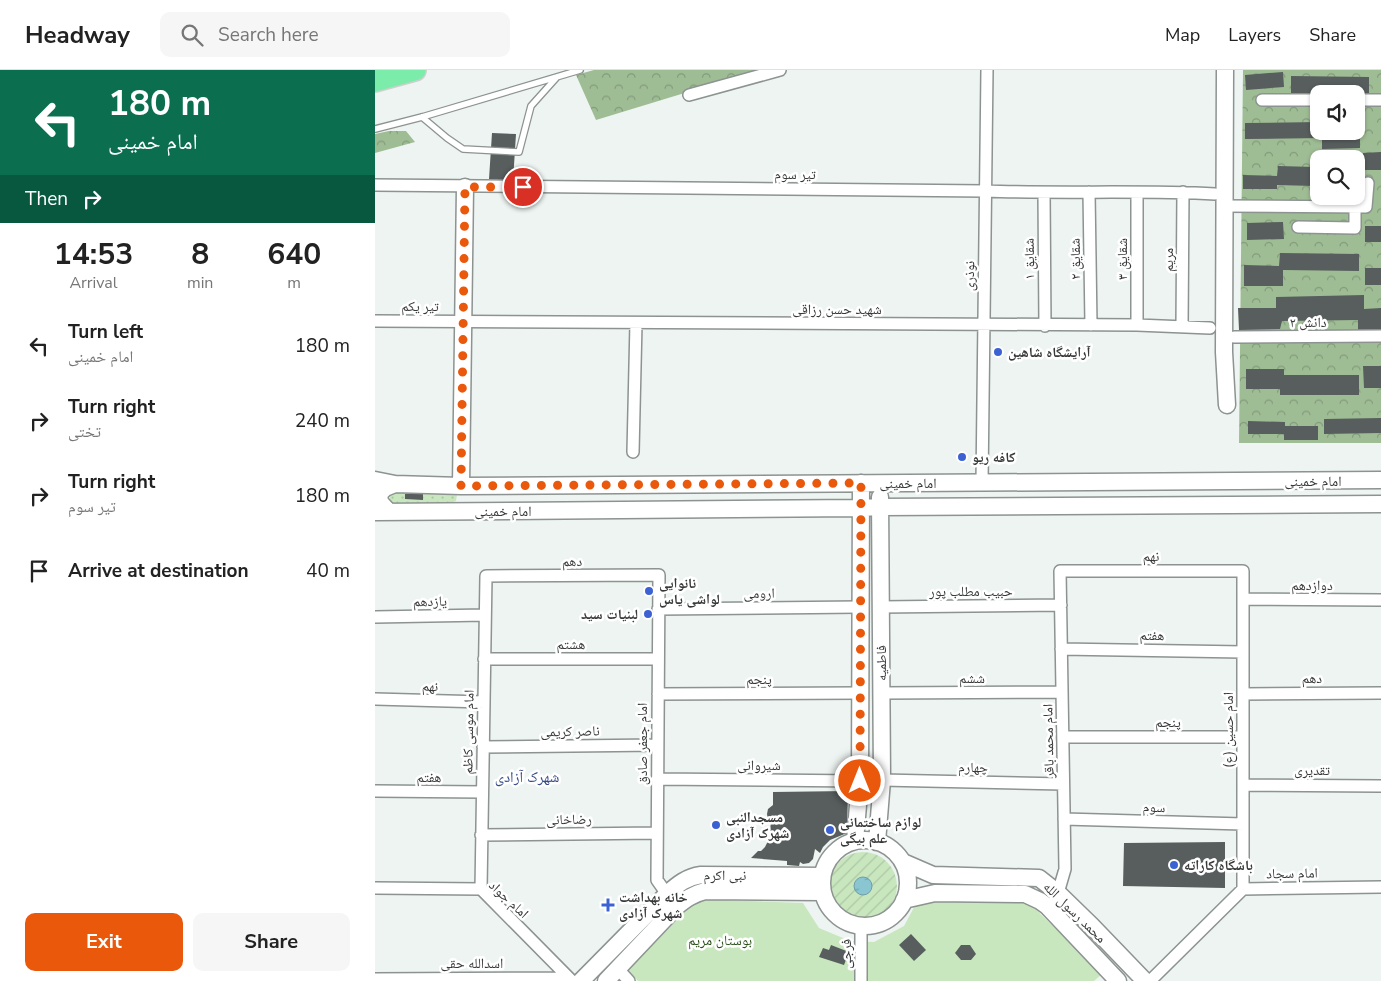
<!DOCTYPE html>
<html lang="en">
<head>
<meta charset="utf-8">
<style>
  :root { --surface:#fff; --page:#f6f6f6; --text:#222; --muted:#767676; --line:#e0e0e0; --accent:#ea580c }
  body { margin:0; font-family:"Nunito Sans","Noto Naskh Arabic",sans-serif; background:var(--page); color:var(--text); height:100vh; display:flex; flex-direction:column; font-size:19px; white-space:nowrap }
  * { box-sizing:border-box; margin:0 }
  p { font-size:16px; color:var(--muted) }
  .icon { flex:none; width:28px; height:28px; fill:none; stroke:currentColor; stroke-width:2; stroke-linecap:round; stroke-linejoin:round }
  .map { position:relative; flex:1; overflow:hidden }
  .drawer { display:flex; flex-direction:column; background:var(--surface); width:375px }
  .drawer>* { flex:none }
  .hud { background:#0b6e4f; color:#fff; overflow:hidden }
  .buttons { position:absolute; left:935px; top:15px; display:grid; gap:10px }
  .buttons a { display:grid; place-items:center; width:55px; height:55px; border-radius:10px; background:var(--surface); box-shadow:0 1px 4px #0004; font-size:25px }
  .pin { position:absolute; display:grid; place-items:center; width:42px; height:42px; color:#fff; margin:-21px; border:2px solid #fff; border-radius:50%; box-shadow:0 1px 5px #0007 }
  .me { position:absolute; width:55px; margin:-28px; rotate:0deg; stroke-linejoin:round; filter:drop-shadow(0 0 4px #0008) }
  .turn { display:flex; align-items:center; gap:18px; height:105px; padding:0 25px; font-size:22px }
  .turn .icon { width:65px; height:65px; stroke-width:2.5 }
  .turn b { display:block; font-size:35px; line-height:42px }
  .then { display:flex; align-items:center; height:48px; padding:0 25px; background:#0003; gap:10px; font-size:19px }
  .eta { display:flex; justify-content:space-evenly; align-items:center; height:85px; text-align:center }
  .eta b { font-size:30px; font-weight:700; line-height:35px }
  .button { display:flex; gap:10px; margin-top:auto; padding:10px 25px }
  .button a { flex:1; height:58px; border-radius:10px; background:var(--accent); color:#fff; font-size:20px; font-weight:700; line-height:58px; text-align:center }
  .button a+a { background:var(--page); color:var(--text) }
  ul { padding:0; list-style:none }
  li { display:flex; align-items:center; gap:15px; height:75px; padding:0 25px }
  li div { flex:1 }
  li b { display:block; font-size:19px }
  li em { font-style:normal }
  header { display:flex; align-items:center; gap:30px; box-sizing:border-box; height:70px; padding:0 25px; background:var(--surface); border-bottom:1px solid var(--line) }
  header strong { font-size:24px }
  nav { display:flex; gap:28px; margin-inline-start:auto; font-size:18px }
  .search { width:350px; height:45px; background:var(--page); display:flex; align-items:center; gap:12px; box-sizing:border-box; padding:0 18px; border-radius:10px; color:var(--muted); font-size:19px }
  main { display:flex; flex:1; min-height:0 }
  .map>svg:first-child { display:block }
  .grass { fill:url(#grass-dots) }
  .forest { fill:url(#forest-crowns); fill-rule:evenodd }
  .park { fill:#c9e7be }
  .garden { fill:url(#garden-furrows) }
  .water { fill:url(#water-ripples); stroke:#709ca4 }
  .building { fill:#575e5d }
  .lines { fill:none; stroke-linecap:round; stroke-linejoin:round }
  .lane-casing { stroke:#8c9390; stroke-width:8 }
  .street-casing { stroke:#8c9390; stroke-width:14 }
  .secondary-casing { stroke:#8c9390; stroke-width:19 }
  .highway-casing { stroke:#cfcfcf; stroke-width:24 }
  .lane { stroke:#fff; stroke-width:5.5 }
  .street { stroke:#fff; stroke-width:11 }
  .secondary { stroke:#fff; stroke-width:16 }
  .highway { stroke:#7beca9; stroke-width:21 }
  .route { stroke:#ea580c; stroke-width:9; stroke-dasharray:0 16.2 }
  .poi-dot { fill:#3c61d3; stroke:#fff; stroke-width:2 }
  .labels { text-anchor:middle; stroke-width:5; stroke-linejoin:round; paint-order:stroke }
  .street-label { font-size:14px; fill:#373938; stroke:#fff }
  .poi-label { font-size:14px; font-weight:bold; fill:#373938; stroke:#fff; text-anchor:start }
  .park-label { font-size:14px; fill:#295018; stroke:#fff }
  .neighbourhood-label { font-size:15px; fill:#374d87; stroke:#fff }
</style>
</head>
<body>
<header>
<strong>Headway</strong>
<div class="search"><svg class="icon" aria-label="search" viewBox="0 0 24 24"><circle cx="10" cy="10" r="6"/><path d="M15 15l6 6"/></svg>Search here</div>
<nav><a>Map</a><a>Layers</a><a>Share</a></nav>
</header>
<main>
<section class="drawer">
<div class="hud">
<div class="turn"><svg class="icon" aria-label="left" viewBox="0 0 24 24"><path d="M17 20v-9H6M10 6l-5 5 5 5"/></svg><div><b>180 m</b>امام خمینی</div></div>
<div class="then">Then<svg class="icon" aria-label="right" viewBox="0 0 24 24"><path d="M7 20v-9h11M14 6l5 5-5 5"/></svg></div>
</div>
<div class="eta">
<div><b>14:53</b><p>Arrival</p></div>
<div><b>8</b><p>min</p></div>
<div><b>640</b><p>m</p></div>
</div>
<ul>
<li><svg class="icon" aria-label="left" viewBox="0 0 24 24"><path d="M17 20v-9H6M10 6l-5 5 5 5"/></svg><div><b>Turn left</b><p>امام خمینی</p></div><em>180 m</em></li>
<li><svg class="icon" aria-label="right" viewBox="0 0 24 24"><path d="M7 20v-9h11M14 6l5 5-5 5"/></svg><div><b>Turn right</b><p>تختی</p></div><em>240 m</em></li>
<li><svg class="icon" aria-label="right" viewBox="0 0 24 24"><path d="M7 20v-9h11M14 6l5 5-5 5"/></svg><div><b>Turn right</b><p>تیر سوم</p></div><em>180 m</em></li>
<li><svg class="icon" aria-label="arrive" viewBox="0 0 24 24"><path d="M6 21V4h12l-3 4 3 4H6"/></svg><div><b>Arrive at destination</b></div><em>40 m</em></li>
</ul>
<div class="button"><a>Exit</a><a>Share</a></div>
</section>
<div class="map">
<svg width="1006" height="911" viewBox="0 0 1006 911">
  <defs>
    <pattern id="grass-dots" width="8" height="8" patternUnits="userSpaceOnUse" patternTransform="scale(1.25)"><rect width="8" height="8" fill="#c9e7be"/><path d="M2 2h.1M6 6h.1" fill="none" stroke="#adc7a4" stroke-width="1.8" stroke-linecap="round"/></pattern>
    <pattern id="forest-crowns" width="20" height="18" patternUnits="userSpaceOnUse" patternTransform="scale(1.25)"><rect width="20" height="18" fill="#9fbd95"/><path d="M2 6a3 3 0 1 1 6 0M12 15a3 3 0 1 1 6 0" fill="none" stroke="#829b7b"/></pattern>
    <pattern id="garden-furrows" width="10" height="10" patternUnits="userSpaceOnUse" patternTransform="scale(1.25)"><rect width="10" height="10" fill="#c9e7be"/><path d="M-1 1l2-2M0 10L10 0M9 11l2-2" fill="none" stroke="#adc7a4"/></pattern>
    <pattern id="water-ripples" width="26" height="14" patternUnits="userSpaceOnUse" patternTransform="scale(1.25)"><rect width="26" height="14" fill="#89c6d2"/><path d="M2 4q2-2 4 0t4 0M15 11q2-2 4 0t4 0" fill="none" stroke="#71a2ab"/></pattern>
  </defs>
  <rect width="100%" height="100%" fill="#edf4f1"/>
  <!-- grass -->
  <path class="grass" d="M79,422L82,425L81,431L78,432L17,433L15,431V424L19,423Z"/>
  <!-- forest -->
  <path class="forest" d="M219,0H385L221,50L201,5Z
    M868,0H1006V373H864ZM944,24H981V61H944ZM944,89H981V126H944Z
    M14,61H31L40,72L0,83V64Z"/>
  <!-- park -->
  <path class="park" d="M323,829L428,833L444,858L475,871L499,872L529,856L543,830L652,831L727,904L719,911H263L252,899Z"/>
  <!-- garden -->
  <path class="garden" d="M454 816a34 34 0 1 1 68 0a34 34 0 1 1-68 0Z"/>
  <!-- water -->
  <path class="water" d="M479 816a9 9 0 1 1 18 0a9 9 0 1 1-18 0Z"/>
  <!-- building -->
  <path class="building" d="M908,2L909,17L871,20L870,5Z
    M916,6L994,7V26H981V24L916,25Z
    M944,52V61H981V58H985V78L947,79V68L870,69V53Z
    M117,63L141,64L138,111L114,109Z
    M1006,82V100H989L988,83Z
    M903,96L940,97L939,104H944V120H939V116L902,115V119H868V105L902,106Z
    M908,152L909,169L872,170V153Z
    M990,156H1006V172H990Z
    M905,183L984,184V201L908,200V216H869V195L904,196Z
    M990,198H1006V215H990Z
    M989,225V239L1006,238V259L983,260V250L907,251L905,259L864,260L863,238H901V227Z
    M988,296H1006V318H989Z
    M871,299H909V305H984V325H905V319H871Z
    M1006,348V363L949,364V349Z
    M873,351L910,352V356H943V370H909V364H873Z
    M30,424H48V430L30,429Z
    M473,721L472,763L455,770L448,777L445,783L440,779L438,789L434,793L428,794L425,792L424,796L412,795V791L376,788L383,781H386L390,777L394,769L396,752L393,750L392,744L393,739L398,735V722Z
    M850,772V818L748,816L749,773Z
    M536,864L551,880L539,891L524,875Z
    M456,875L474,882L469,895L444,887L448,878L454,880Z
    M586,875H595L601,884L596,890H586L580,883Z"/>
  <g class="lines">
    <!-- lane casing -->
    <g class="lane-casing">
      <path id="lane" d="M47,47L72,68L88,79L144,82L156,36L182,7
        M0,59L47,47L205,0"/>
    </g>
    <!-- street casing -->
    <g class="street-casing">
      <path id="street" d="M314,25L405,0
        M887,30H944
        M981,30H1006
        M0,115L610,121C687,124 764,120 840,124
        M714,122L716,255
        M669,123L670,256
        M849,136L991,137L993,113
        M923,157L980,158V137
        M0,251L762,255L835,258
        M762,255V123
        M807,257L808,122
        M859,267L1006,266
        M258,382L261,253
        M607,413L612,0
        M868,529L1006,530
        M506,537L686,535
        M283,539L485,537
        M0,547L110,545
        M686,579L868,582
        M109,589H283
        M506,623L687,622
        M283,624L485,623
        M868,624L1006,623
        M0,629L109,632
        M688,667H868
        M108,677L282,675
        M282,709L485,711
        M507,710L688,714
        M868,715L1006,716
        M0,721L107,722
        M689,749L868,754
        M106,765L282,763
        M0,818L106,819L197,911
        M106,819L111,506L284,505L282,810L296,830
        M680,827L683,823L690,799L685,501H868V819
        M486,856V911
        M243,899L254,911
        M0,909L194,908
        M775,911L868,819L1006,817"/>
    </g>
    <!-- secondary casing -->
    <g class="secondary-casing">
      <path id="secondary" d="M850,0L849,282L852,335
        M0,410L20,414L86,416L1006,410
        M86,416L90,117
        M0,442L486,438L505,437L1006,434
        M14,442L5,432L4,424L10,418L20,414
        M447 813a43 43 0 1 1 86 0a43 43 0 1 1-86 0Z
        M480,771L485,711L486,413
        M502,772L507,710L505,427
        M528,792L558,805L664,808L683,823L717,856L770,911
        M529,830L560,823L650,824L665,831L672,836L743,911
        M206,911L292,824C303,814 312,807 326,805L447,806
        M231,911L301,837C311,829 318,824 330,821L447,822"/>
    </g>
    <!-- highway casing -->
    <g class="highway-casing">
      <path id="highway" d="M0,11L40,0"/>
    </g>
    <!-- lane -->
    <use href="#lane" class="lane"/>
    <!-- street -->
    <use href="#street" class="street"/>
    <!-- secondary -->
    <use href="#secondary" class="secondary"/>
    <!-- highway -->
    <use href="#highway" class="highway"/>
  </g>
  <g class="lines">
    <!-- route -->
    <path class="route" d="M148,117H90L86,416L486,413L485,711"/>
  </g>
  <!-- markers -->
  <g class="poi-dot">
    <circle cx="623" cy="282" r="5"/>
    <circle cx="587" cy="387" r="5"/>
    <circle cx="274" cy="521" r="5"/>
    <circle cx="273" cy="544" r="5"/>
    <circle cx="341" cy="755" r="5"/>
    <circle cx="455" cy="760" r="5"/>
    <circle cx="799" cy="795" r="5"/>
    <path d="M230.5 827.5h5v5h5v5h-5v5h-5v-5h-5v-5h5z"/>
  </g>
  <g class="labels">
    <!-- street labels -->
    <g class="street-label">
      <text x="420" y="109">تیر سوم</text>
      <text transform="translate(654 189) rotate(-91)" y="5">شقایق ۱</text>
      <text transform="translate(700 189) rotate(-91)" y="5">شقایق ۲</text>
      <text transform="translate(747 189) rotate(-90)" y="5">شقایق ۳</text>
      <text transform="translate(793 190) rotate(-90)" y="5">مریم</text>
      <text transform="translate(594 206) rotate(-89)" y="5">نوذری</text>
      <text x="45" y="241">تیر یکم</text>
      <text x="462" y="244">شهید حسن رزاقی</text>
      <text x="933" y="257">دانش ۲</text>
      <text x="938" y="416">امام خمینی</text>
      <text x="533" y="418">امام خمینی</text>
      <text x="128" y="446">امام خمینی</text>
      <text x="776" y="491">نهم</text>
      <text transform="translate(197 491) rotate(-1)" y="5">دهم</text>
      <text x="937" y="520">دوازدهم</text>
      <text x="596" y="526">حبیب مطلب پور</text>
      <text transform="translate(384 523) rotate(-1)" y="5">ارومی</text>
      <text transform="translate(55 531) rotate(-1)" y="5">یازدهم</text>
      <text transform="translate(777 565) rotate(1)" y="5">هفتم</text>
      <text x="196" y="579">هشتم</text>
      <text transform="translate(506 593) rotate(-90)" y="5">فاطمیه</text>
      <text x="597" y="613">ششم</text>
      <text x="937" y="613">دهم</text>
      <text x="384" y="614">پنجم</text>
      <text transform="translate(55 616) rotate(1)" y="5">نهم</text>
      <text x="793" y="657">پنجم</text>
      <text transform="translate(853 660) rotate(-90)" y="5">امام حسین (ع)</text>
      <text transform="translate(195 661) rotate(-1)" y="5">ناصر کریمی</text>
      <text transform="translate(93 662) rotate(-89)" y="5">امام موسی کاظم</text>
      <text transform="translate(673 671) rotate(-91)" y="5">امام محمد باقر</text>
      <text transform="translate(267 674) rotate(-90)" y="5">امام جعفر صادق</text>
      <text x="384" y="700">شیروانی</text>
      <text transform="translate(598 697) rotate(1)" y="5">چهارم</text>
      <text x="937" y="705">تقدیری</text>
      <text x="54" y="712">هفتم</text>
      <text transform="translate(779 737) rotate(2)" y="5">سوم</text>
      <text transform="translate(194 749) rotate(-1)" y="5">رضاخانی</text>
      <text transform="translate(917 803) rotate(-1)" y="5">امام سجاد</text>
      <text x="350" y="810">نبی اکرم</text>
      <text transform="translate(134 829) rotate(43)" y="5">امام جواد</text>
      <text transform="translate(700 842) rotate(44)" y="5">محمد رسول الله</text>
      <text transform="translate(471 884) rotate(-90)" y="5">فرجی</text>
      <text x="97" y="898">اسدالله حقی</text>
    </g>
    <!-- poi labels -->
    <g class="poi-label">
      <text x="633" y="287">آرایشگاه شاهین</text>
      <text x="597" y="392">کافه ریو</text>
      <text x="284" y="518">نانوایی<tspan x="284" dy="16">لواشی یاس</tspan></text>
      <text x="263" y="549" text-anchor="end">لبنیات سید</text>
      <text x="351" y="752">مسجدالنبی<tspan x="351" dy="16">شهرک آزادی</tspan></text>
      <text x="465" y="757">لوازم ساختمانی<tspan x="465" dy="16">علم بیگی</tspan></text>
      <text x="809" y="800">باشگاه کاراته</text>
      <text x="244" y="832">خانه بهداشت<tspan x="244" dy="16">شهرک آزادی</tspan></text>
    </g>
    <!-- park labels -->
    <g class="park-label">
      <text x="345" y="875">بوستان مریم</text>
    </g>
    <!-- neighbourhood labels -->
    <g class="neighbourhood-label">
      <text x="152" y="712">شهرک آزادی</text>
    </g>
  </g>
</svg>
<div class="buttons">
<a><svg class="icon" aria-label="sound" viewBox="0 0 24 24"><path d="M4 9h4l5-4v14l-5-4H4zM17 9q2 3 0 6"/></svg></a>
<a><svg class="icon" aria-label="search" viewBox="0 0 24 24"><circle cx="10" cy="10" r="6"/><path d="M15 15l6 6"/></svg></a>
</div>
<div class="pin" style="left:148px;top:117px;background:#d93025"><svg class="icon" aria-label="arrive" viewBox="0 0 24 24"><path d="M6 21V4h12l-3 4 3 4H6"/></svg></div>
<svg class="me" style="left:485px;top:711px" viewBox="-20 -20 40 40"><circle r="17" fill="#ea580c" stroke="#fff" stroke-width="3"/><path d="M0-11L8 9 0 5-8 9z" fill="#fff"/></svg>
</div>
</main>
</body>
</html>
